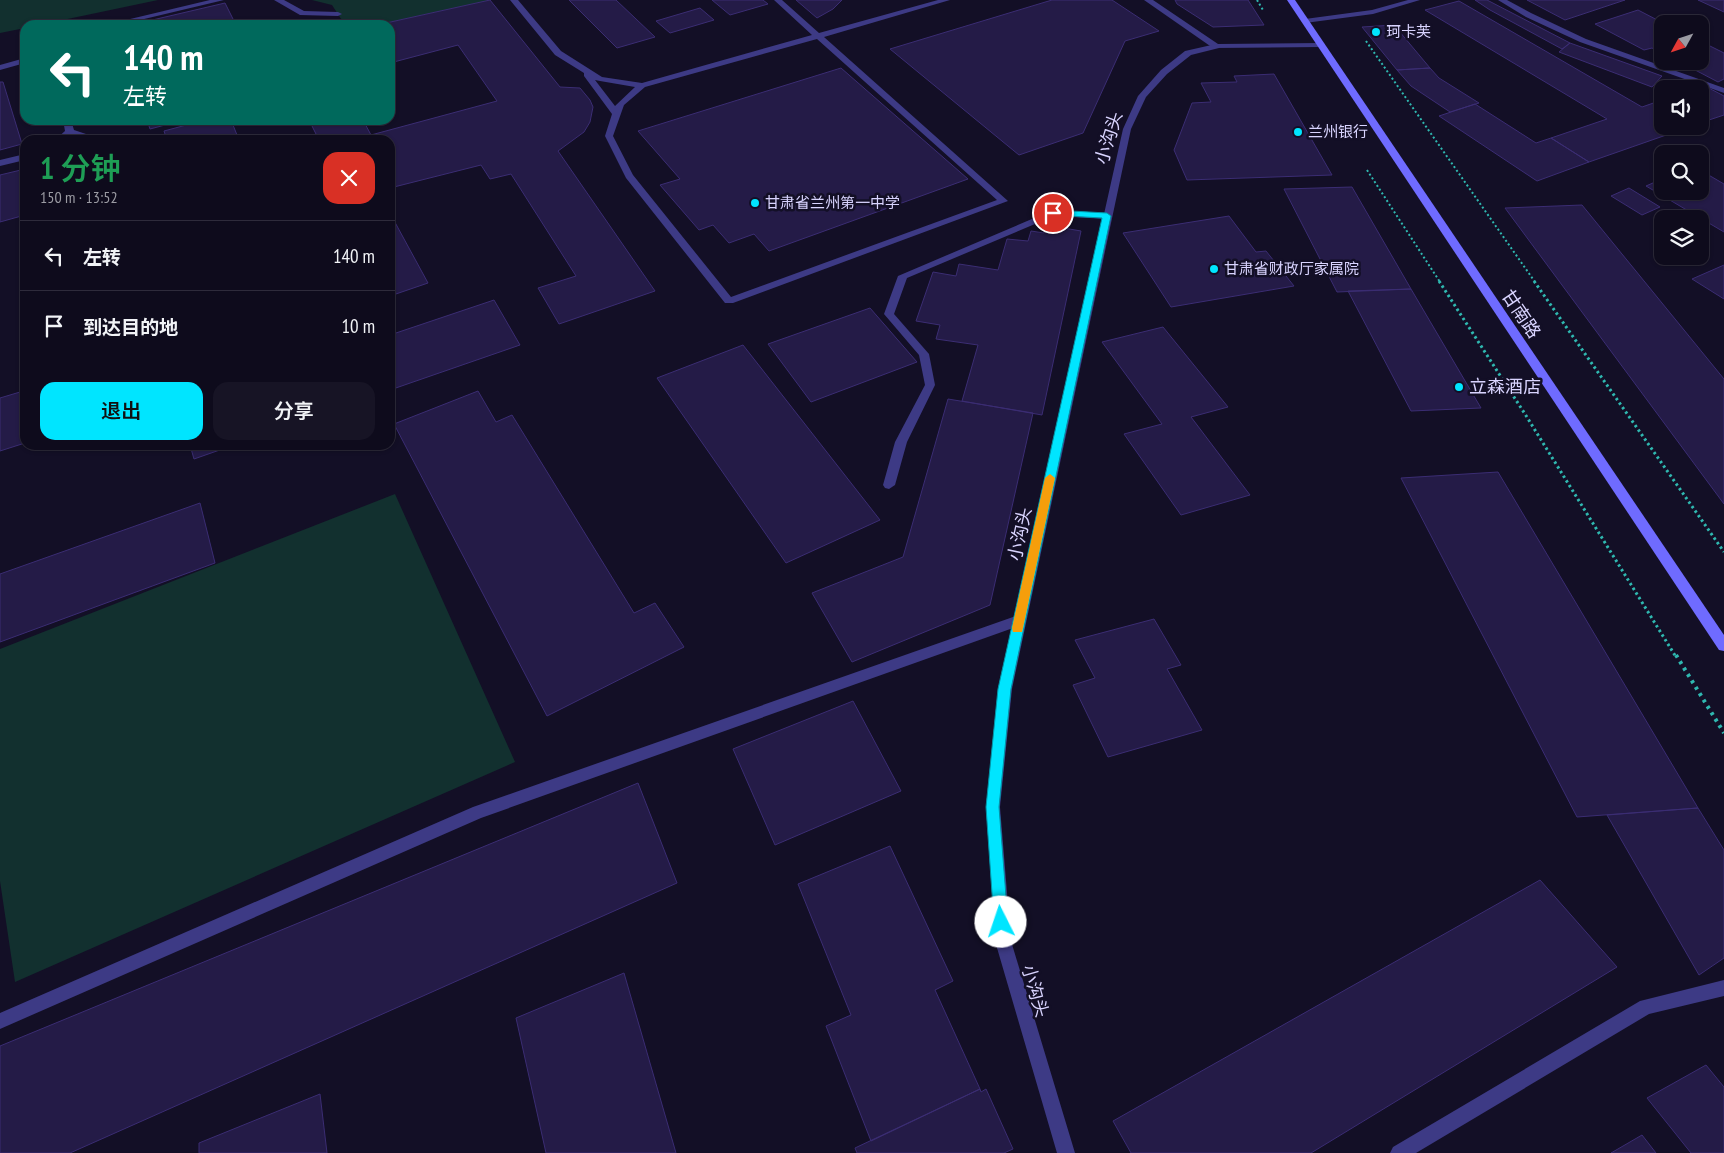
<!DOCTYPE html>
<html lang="zh">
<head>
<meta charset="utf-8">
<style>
  :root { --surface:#0e0b1c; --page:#171425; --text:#f1f3f6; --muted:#9b9ba3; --line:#2e2b3b; --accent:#00e5ff }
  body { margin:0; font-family:"PT Sans Narrow","Noto Sans SC",sans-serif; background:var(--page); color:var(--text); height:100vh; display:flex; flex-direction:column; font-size:19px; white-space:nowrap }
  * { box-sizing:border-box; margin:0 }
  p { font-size:16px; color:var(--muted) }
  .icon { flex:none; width:28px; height:28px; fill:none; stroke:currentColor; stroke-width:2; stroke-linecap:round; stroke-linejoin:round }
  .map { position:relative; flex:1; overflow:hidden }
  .drawer { position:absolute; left:20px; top:135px; width:375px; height:315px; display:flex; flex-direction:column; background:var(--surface); border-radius:15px; box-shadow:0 1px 4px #0004,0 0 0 1px var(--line) }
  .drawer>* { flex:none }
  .top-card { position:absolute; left:20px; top:20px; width:375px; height:105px; border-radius:15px; box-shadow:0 1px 4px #0004,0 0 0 1px var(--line); background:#00695c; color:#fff; overflow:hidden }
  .needle { width:32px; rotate:230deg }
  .controls { position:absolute; left:1654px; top:15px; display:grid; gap:10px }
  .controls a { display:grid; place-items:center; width:55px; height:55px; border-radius:10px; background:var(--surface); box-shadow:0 1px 4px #0004,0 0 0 1px var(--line); font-size:25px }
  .pin { position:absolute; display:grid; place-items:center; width:42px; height:42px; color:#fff; margin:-21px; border:2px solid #fff; border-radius:50%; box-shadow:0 1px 5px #0007 }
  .me { position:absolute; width:55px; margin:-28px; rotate:356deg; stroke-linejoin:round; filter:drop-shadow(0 0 4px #0008) }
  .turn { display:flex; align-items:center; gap:18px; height:105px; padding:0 20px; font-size:22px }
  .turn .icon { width:65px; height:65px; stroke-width:2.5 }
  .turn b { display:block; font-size:35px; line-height:42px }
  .round { display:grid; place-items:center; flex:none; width:52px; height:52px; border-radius:15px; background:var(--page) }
  .overview { display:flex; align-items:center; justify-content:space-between; height:85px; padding:0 20px }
  h1 { font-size:30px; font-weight:600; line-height:38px; color:#1e9e55 }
  .button { display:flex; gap:10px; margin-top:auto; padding:10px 20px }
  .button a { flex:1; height:58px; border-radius:15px; background:var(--accent); color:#111; font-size:20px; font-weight:600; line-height:58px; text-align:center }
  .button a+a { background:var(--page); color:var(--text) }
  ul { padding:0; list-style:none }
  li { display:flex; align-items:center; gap:15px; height:70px; padding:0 20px; border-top:1px solid var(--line) }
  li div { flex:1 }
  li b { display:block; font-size:19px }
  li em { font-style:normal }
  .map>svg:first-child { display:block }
  .green { fill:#12302f }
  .building { fill:#241b47; stroke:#3b2d73 }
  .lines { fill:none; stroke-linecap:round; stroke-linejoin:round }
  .path-far2 { stroke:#2fb8b0; stroke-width:2; stroke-dasharray:2 2.5; stroke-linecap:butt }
  .path-far1 { stroke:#2fb8b0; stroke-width:3; stroke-dasharray:2.5 3; stroke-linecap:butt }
  .path { stroke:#2fb8b0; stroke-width:4; stroke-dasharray:3 4.5; stroke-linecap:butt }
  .lane { fill:#3d3a85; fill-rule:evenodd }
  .street { fill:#3d3a85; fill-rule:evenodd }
  .secondary { fill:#6f6bff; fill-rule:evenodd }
  .route { fill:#00e5ff; stroke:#0095a6 }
  .slow { fill:#f59e0b }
  .poi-dot { fill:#00e5ff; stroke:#130f26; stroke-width:2 }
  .labels { text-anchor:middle; stroke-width:5; stroke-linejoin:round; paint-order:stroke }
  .far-poi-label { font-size:15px; fill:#d9d4ff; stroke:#130f26; text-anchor:start }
  .street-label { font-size:18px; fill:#d9d4ff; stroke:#130f26 }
  .poi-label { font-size:18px; fill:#d9d4ff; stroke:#130f26; text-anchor:start }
</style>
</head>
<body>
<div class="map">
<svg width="1724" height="1153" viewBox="0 0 1724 1153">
  <rect width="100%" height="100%" fill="#130f26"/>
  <!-- green -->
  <path class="green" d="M0,0H158L39,25H25V28L0,33Z
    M312,0H491L377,25H345L332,5Z
    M395,494L515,762L15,982L0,881V649Z"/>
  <!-- building -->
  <path class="building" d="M490,0L560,87L580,88L590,100L593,107L590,122L584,132L558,151L655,291L559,324L538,288L576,276L511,174L490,179L481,165L390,188V140H319L309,120H363L371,135L497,101L458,45L390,63V25H377Z
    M569,0H616L655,37L617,48Z
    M712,0H763L768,4L730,15Z
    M796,0H842L833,9L817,18Z
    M1052,0H1112L1159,31L1125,41L1083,133L1019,155L890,49Z
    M1175,0H1248L1264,25L1213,27L1177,4Z
    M1475,0H1487L1570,43L1562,49L1490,10Z
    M1527,0H1625L1565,20Z
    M1698,0H1724V12Z
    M1459,1L1642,107L1662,100V126H1692L1589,162L1551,138L1607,119L1425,10Z
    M225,3L236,25H131Z
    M700,8L714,20L670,33L656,21Z
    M1638,10L1665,24H1662V53L1652,48L1644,50L1595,24Z
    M1394,25L1430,68L1397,70L1362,27Z
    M1700,41L1724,53V79L1718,82L1678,61H1700Z
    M1570,43L1662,76L1652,87L1559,52Z
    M841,68L968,179L769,251L754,234L729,243L713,225L699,230L660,185L680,179L638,131Z
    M1430,68L1439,78L1479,103L1450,112L1411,86L1397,70Z
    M1274,74L1332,175L1187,180L1174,150L1192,103L1211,102L1201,83L1237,82L1234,76Z
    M0,82H3L22,144L0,150Z
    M1705,86L1724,96V115L1700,123V89H1695Z
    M1475,104L1536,143L1551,138L1589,162L1537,181L1439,116Z
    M147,120H184L150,129Z
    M205,120H231L239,140H167L164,131Z
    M25,169V215L0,222V175Z
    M1700,170L1724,184V232L1646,186L1662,179V191H1700Z
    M1352,187L1411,289L1337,292L1284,189Z
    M1629,188L1660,207L1642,215L1611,196Z
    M1582,205L1724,379V504L1505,208Z
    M391,215L428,283L390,296V216Z
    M1229,216L1256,252L1266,251L1294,286L1171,307L1123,233Z
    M1046,225L1081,231L1042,415L962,401L978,345L936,339L940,325L916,321L933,272L956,276L959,264L998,270L1007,239L1028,241L1031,231L1044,233Z
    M1724,265V299L1692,279Z
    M1411,289L1481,408L1411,411L1348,291Z
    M494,300L520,345L390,390V335Z
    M870,308L917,362L811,402L768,344Z
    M1163,327L1228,407L1191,417L1250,495L1181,515L1124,434L1162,424L1102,342Z
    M743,345L880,520L786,563L657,378Z
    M478,391L496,422L512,415L634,613L655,603L684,647L547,716L394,424Z
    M20,392L25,427V443L0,451V398Z
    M948,399L1033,413L990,605L852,662L812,593L903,557Z
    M190,445H234L194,459Z
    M1498,472L1698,808L1577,817L1401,478Z
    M200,503L215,563L0,642V574Z
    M1154,619L1181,665L1167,669L1202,730L1108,757L1073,685L1095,678L1075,640Z
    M853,701L901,791L775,845L733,749Z
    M638,783L677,883L70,1153H0V1046Z
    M1698,808L1724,850V958L1699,975L1607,815Z
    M890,846L953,981L935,990L980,1089L871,1141L826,1026L851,1015L798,884Z
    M1540,880L1617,967L1311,1153H1131L1113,1121Z
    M624,973L676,1153H546L516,1018Z
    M1706,1065L1724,1087V1153H1691L1647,1098Z
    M980,1089L981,1092L986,1089L1013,1149L1004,1153H857L855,1148Z
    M320,1094L327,1153H199V1143Z
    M1642,1135L1656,1153H1611Z"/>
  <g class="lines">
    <!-- path-far2 -->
    <path class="path-far2" d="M1257,0L1263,10
      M1366,41L1535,282
      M1367,170L1440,282"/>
    <!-- path-far1 -->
    <path class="path-far1" d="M1439,281L1525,414L1676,657
      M1534,281L1724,552"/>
    <!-- path -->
    <path class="path" d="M1676,655L1724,733"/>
    <!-- lane -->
    <path class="lane" d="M274,0H284L304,11L338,12L342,14L338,16L300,15Z
      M510,0H518L561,51L602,77L642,83L812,35L774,0H782L819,33L938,0H950L824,37L1008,201L733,303H725L626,178L605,136L612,114L584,76V73L555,55ZM817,39L997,200L731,297L633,175L613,136L624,105L645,87ZM595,80L600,81L635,87L615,106Z
      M1144,0H1153L1218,44L1321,43L1325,45L1321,47L1213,48Z
      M1498,0H1507L1531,13L1586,39L1724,88V93L1580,42L1526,17Z
      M1053,210L1107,213L1112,216L1107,219L1054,216L907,278L894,314L929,354L935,385L907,442L895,485L889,489L885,488L883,485L895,442L925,385L919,355L884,314L898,276Z
      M1019,615L1024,616L1025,620L1024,624L481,818L0,1029V1013L473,807Z
      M1724,980V996L1649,1014L1416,1153H1390L1393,1147L1640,1001Z"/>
    <!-- street -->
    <path class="street" d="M210,0H224L119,25H105Z
      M1408,0H1420L1373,14L1305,23L1301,21L1305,19L1372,10Z
      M1216,44L1220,46L1219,48L1191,55L1167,74L1146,97L1131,129L1012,689L1000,807L1011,941L1075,1153H1057L995,941L986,807L998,689L1123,129L1138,96L1161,70L1185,51Z
      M25,58V63L0,70V65Z
      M63,120H71L74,130L104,140H90L71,135L65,140H55L65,131Z
      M25,154V160L0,166V160Z"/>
    <!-- secondary -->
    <path class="secondary" d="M1287,0H1295L1724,635V651L1719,650Z"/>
  </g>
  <!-- route -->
  <path class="route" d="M1053,210L1107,213L1111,216L1011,689L999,807L1008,922L1006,927L1001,929L996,927L994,922L986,807L998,689L1102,218L1050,215L1049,213Z"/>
  <!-- slow -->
  <path class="slow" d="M1050,474L1055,478L1023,628L1022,632H1013L1012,628L1045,478Z"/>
  <!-- markers -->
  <g class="poi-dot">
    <circle cx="1376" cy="32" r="5"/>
    <circle cx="1298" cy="132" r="5"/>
    <circle cx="755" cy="203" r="5"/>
    <circle cx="1214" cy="269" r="5"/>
    <circle cx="1459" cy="387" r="5"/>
  </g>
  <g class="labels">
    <!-- far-poi labels -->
    <g class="far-poi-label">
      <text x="1386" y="37">珂卡芙</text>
      <text x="1308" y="137">兰州银行</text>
      <text x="765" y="208">甘肃省兰州第一中学</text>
      <text x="1224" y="274">甘肃省财政厅家属院</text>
    </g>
    <!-- street labels -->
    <g class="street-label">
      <text transform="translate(1109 138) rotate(-73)" y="6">小沟头</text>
      <text transform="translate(1521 314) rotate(56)" y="6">甘南路</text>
      <text transform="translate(1020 534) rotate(-78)" y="6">小沟头</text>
      <text transform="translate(1035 991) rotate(74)" y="6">小沟头</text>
    </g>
    <!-- poi labels -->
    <g class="poi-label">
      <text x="1469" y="393">立森酒店</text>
    </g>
  </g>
</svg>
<div class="controls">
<a><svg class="needle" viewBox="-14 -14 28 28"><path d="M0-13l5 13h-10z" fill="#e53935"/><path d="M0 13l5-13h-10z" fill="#9b9ba3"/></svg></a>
<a><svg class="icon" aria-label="sound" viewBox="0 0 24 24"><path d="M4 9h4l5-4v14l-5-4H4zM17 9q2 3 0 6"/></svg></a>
<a><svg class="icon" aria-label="search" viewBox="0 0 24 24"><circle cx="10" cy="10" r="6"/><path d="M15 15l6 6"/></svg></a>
<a><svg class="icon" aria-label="layers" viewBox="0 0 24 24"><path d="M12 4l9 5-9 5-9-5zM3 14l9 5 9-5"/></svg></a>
</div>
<div class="pin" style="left:1053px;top:213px;background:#d93025"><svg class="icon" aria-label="arrive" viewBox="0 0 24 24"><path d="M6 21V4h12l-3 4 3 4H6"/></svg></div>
<svg class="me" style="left:1001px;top:922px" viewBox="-20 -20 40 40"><circle r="19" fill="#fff"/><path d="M0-13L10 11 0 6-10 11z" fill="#00e5ff"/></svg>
<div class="top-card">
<div class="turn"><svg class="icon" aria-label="left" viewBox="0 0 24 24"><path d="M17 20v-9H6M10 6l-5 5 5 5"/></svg><div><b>140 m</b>左转</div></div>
</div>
<section class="drawer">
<div class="overview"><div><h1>1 分钟</h1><p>150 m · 13:52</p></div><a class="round" style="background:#d93025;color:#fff"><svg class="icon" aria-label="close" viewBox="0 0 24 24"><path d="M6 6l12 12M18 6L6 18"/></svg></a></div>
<ul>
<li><svg class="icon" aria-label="left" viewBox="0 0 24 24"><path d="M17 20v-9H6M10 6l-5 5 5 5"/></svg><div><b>左转</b></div><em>140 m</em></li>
<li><svg class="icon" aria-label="arrive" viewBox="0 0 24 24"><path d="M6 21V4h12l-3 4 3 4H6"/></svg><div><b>到达目的地</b></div><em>10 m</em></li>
</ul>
<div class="button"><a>退出</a><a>分享</a></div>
</section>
</div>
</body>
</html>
